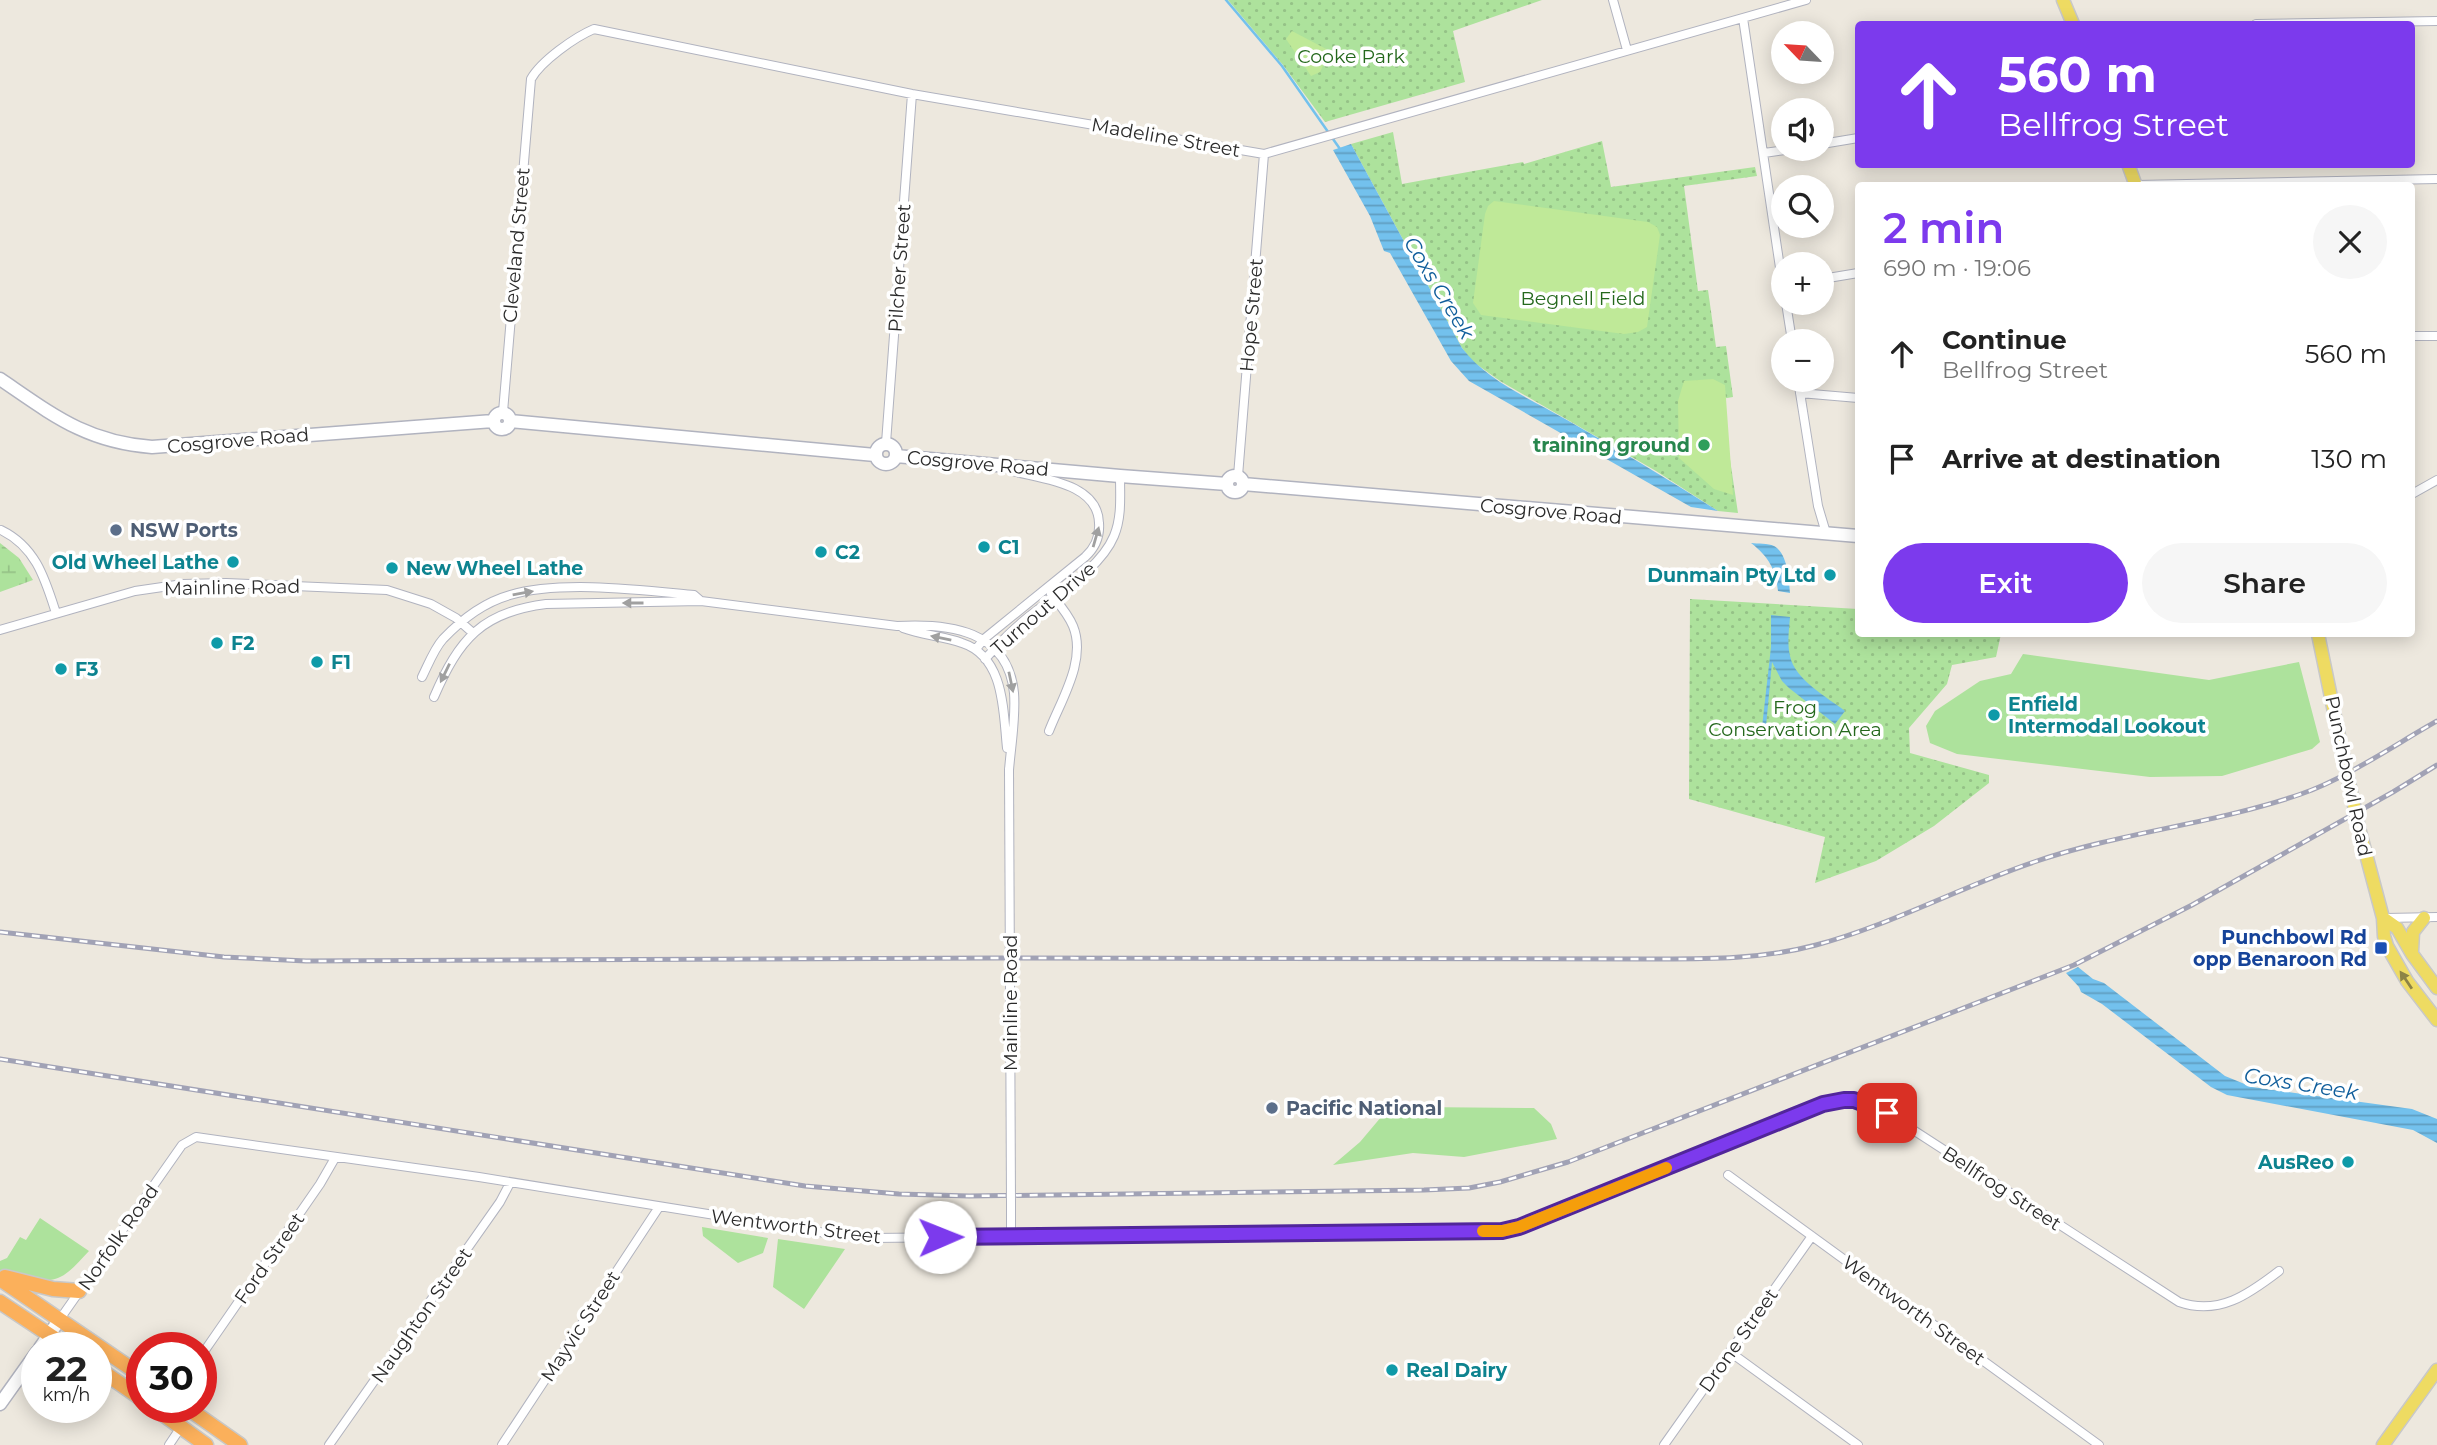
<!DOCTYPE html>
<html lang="en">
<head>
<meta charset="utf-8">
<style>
  :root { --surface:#fff; --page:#f6f6f6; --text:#222; --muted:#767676; --accent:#7c3aed }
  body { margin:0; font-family:Montserrat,sans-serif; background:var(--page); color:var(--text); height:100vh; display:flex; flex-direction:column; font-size:26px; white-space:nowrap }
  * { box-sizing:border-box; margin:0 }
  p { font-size:23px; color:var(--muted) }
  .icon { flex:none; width:38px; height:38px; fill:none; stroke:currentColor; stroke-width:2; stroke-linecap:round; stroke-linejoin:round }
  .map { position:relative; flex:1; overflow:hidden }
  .drawer { position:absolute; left:1855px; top:182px; width:560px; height:455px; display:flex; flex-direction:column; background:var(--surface); border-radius:7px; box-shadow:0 4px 18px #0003 }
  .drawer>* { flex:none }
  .banner { position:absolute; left:1855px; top:21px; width:560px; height:147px; border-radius:7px; box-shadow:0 4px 18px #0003; background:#7c3aed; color:#fff; overflow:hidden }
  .needle { width:46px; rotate:295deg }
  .fabs { position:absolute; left:1771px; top:21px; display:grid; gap:14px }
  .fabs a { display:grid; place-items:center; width:63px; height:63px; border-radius:50%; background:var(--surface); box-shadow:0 4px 18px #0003; font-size:35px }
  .speed { position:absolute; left:21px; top:1332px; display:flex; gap:14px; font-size:35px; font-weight:700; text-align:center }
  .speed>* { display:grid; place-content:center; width:91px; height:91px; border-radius:50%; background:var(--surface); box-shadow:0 4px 18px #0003; line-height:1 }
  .speed small { font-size:18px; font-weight:400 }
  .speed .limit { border:10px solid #d22; background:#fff; color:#111 }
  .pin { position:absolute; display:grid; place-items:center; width:60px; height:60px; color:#fff; margin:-30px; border-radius:14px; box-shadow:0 4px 10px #0006 }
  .me { position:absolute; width:77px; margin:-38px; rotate:89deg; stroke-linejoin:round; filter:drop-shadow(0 0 5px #0008) }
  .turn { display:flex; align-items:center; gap:24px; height:147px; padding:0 28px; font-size:32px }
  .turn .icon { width:91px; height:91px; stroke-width:2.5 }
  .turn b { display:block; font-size:49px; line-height:60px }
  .round { display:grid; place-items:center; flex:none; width:74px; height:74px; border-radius:37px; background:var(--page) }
  .overview { display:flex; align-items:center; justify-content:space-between; height:119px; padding:0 28px }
  h1 { font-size:42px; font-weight:600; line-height:52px; color:var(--accent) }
  .primary-button { display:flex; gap:14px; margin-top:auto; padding:14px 28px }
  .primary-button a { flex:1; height:80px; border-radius:42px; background:var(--accent); color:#fff; font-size:28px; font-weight:600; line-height:80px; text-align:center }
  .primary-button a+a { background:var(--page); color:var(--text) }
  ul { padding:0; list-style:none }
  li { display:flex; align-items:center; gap:21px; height:105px; padding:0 28px }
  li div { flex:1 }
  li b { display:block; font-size:26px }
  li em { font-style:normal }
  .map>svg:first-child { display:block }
  .grass { fill:#ade29c }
  .wetland { fill:url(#wetland-marsh) }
  .park { fill:url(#park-dots) }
  .pitch { fill:#bfe998 }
  .water { fill:url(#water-rules) }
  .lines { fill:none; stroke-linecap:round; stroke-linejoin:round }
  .stream { stroke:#73c1ed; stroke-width:2.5 }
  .street-casing { stroke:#b1b3bf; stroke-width:10 }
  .secondary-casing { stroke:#b1b3bf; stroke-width:15 }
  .primary-casing { stroke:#c8c8c8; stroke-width:15 }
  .highway-casing { stroke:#c8c8c8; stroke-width:17 }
  .street { stroke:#fff; stroke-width:8 }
  .secondary { stroke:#fff; stroke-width:12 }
  .primary { stroke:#eedb62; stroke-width:12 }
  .highway { stroke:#fbb05b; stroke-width:14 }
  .rail-casing { stroke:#a1a2b5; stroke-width:5 }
  .rail { stroke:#fff; stroke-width:2.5; stroke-dasharray:8; stroke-linecap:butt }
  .street-bridge-casing { stroke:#b1b3bf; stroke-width:10; stroke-linecap:butt }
  .primary-bridge-casing { stroke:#c8c8c8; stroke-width:15; stroke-linecap:butt }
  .street-bridge { stroke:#fff; stroke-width:8 }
  .primary-bridge { stroke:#eedb62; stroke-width:12 }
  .oneway { fill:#a0a0a0 }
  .oneway2 { fill:#8c8346 }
  .route-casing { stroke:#51269a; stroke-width:18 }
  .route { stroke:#7c3aed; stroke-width:12 }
  .slow { stroke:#f59e0b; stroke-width:12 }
  .leisure-dot { fill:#2e9e5b; stroke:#fff; stroke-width:2.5 }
  .service-dot { fill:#5c6f8a; stroke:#fff; stroke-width:2.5 }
  .culture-dot { fill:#0f9aa8; stroke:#fff; stroke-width:2.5 }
  .transit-dot { fill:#1a4fb4; stroke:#fff; stroke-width:2.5 }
  .labels { text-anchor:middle; stroke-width:7; stroke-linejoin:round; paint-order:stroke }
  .park-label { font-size:19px; fill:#24681c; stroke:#fff }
  .street-label { font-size:19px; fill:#2b2b2b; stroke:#fff }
  .leisure-label { font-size:19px; font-weight:bold; fill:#27864d; stroke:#fff; text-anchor:end }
  .service-label { font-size:19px; font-weight:bold; fill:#4e5e75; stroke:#fff; text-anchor:start }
  .culture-label { font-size:19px; font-weight:bold; fill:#0d838f; stroke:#fff; text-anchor:start }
  .transit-label { font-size:19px; font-weight:bold; fill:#164399; stroke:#fff; text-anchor:end }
  .water-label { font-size:21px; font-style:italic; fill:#105e9b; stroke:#fff }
</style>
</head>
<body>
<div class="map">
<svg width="2437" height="1445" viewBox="0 0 2437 1445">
  <defs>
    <pattern id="wetland-marsh" width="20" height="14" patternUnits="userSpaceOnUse" patternTransform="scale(1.75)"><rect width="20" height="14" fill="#ade29c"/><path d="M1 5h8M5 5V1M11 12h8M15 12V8" fill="none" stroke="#95c287"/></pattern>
    <pattern id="park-dots" width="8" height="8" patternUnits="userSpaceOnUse" patternTransform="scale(1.75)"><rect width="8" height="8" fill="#ade29c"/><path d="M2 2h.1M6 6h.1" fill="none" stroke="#95c287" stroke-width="1.8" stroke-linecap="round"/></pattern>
    <pattern id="water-rules" width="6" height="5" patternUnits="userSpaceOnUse" patternTransform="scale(1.75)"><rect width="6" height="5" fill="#73c1ed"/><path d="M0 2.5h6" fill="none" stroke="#5f9dc0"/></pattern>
  </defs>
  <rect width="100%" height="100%" fill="#ede8de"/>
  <!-- grass -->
  <path class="grass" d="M2023,654L2209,680L2299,662L2320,742L2312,749L2222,776L2150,777L1957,754L1930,743L1926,726L1935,711L1980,681L2011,674Z
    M1416,1107L1534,1108L1551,1124L1557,1139L1464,1157L1413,1153L1333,1165L1360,1142L1387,1110Z
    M40,1218L89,1251C77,1263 67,1278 50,1280L49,1285L0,1270V1261L7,1258L20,1237L26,1240Z
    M702,1227L768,1238L763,1253L738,1263L703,1236Z
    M778,1239L845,1249L804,1309L773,1287Z"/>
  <!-- wetland -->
  <path class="wetland" d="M0,543L19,558L33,580L0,592Z"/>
  <!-- park -->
  <path class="park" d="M1228,0H1542L1453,31L1465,82L1325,122L1283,65Z
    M1393,132L1402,184L1523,162L1524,164L1602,141L1611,187L1755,167L1757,176L1684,186L1698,291L1708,290L1716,347L1726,346L1733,397L1721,399L1738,513L1718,511L1656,471L1500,381L1472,361L1462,348L1351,144Z
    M1690,599L1858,609V634H2001L1996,657L1952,665L1947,684L1909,728L1910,753L1989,775V783L1934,826L1876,861L1815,883L1825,837L1689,799Z"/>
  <!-- pitch -->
  <path class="pitch" d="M1292,31L1330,51L1320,72L1311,76L1286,39Z
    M1494,201L1648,222L1657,227L1660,235L1647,327L1638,332L1624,334L1481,315L1473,303L1485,214L1488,206Z
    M1713,379L1725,385L1733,495L1714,489L1679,458L1678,401L1684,381Z"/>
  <!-- water -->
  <path class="water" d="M1351,144L1462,348C1487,381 1531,399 1567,420C1618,449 1668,479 1718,511L1691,507L1469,381L1451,361L1390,253L1384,251L1370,216L1333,150Z
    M1751,543C1758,544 1768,543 1774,546C1788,554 1789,580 1790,593L1778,591C1776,570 1769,557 1751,543Z
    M1771,615L1790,617C1789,630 1787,643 1790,656C1795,680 1827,697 1845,711L1835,724L1789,688L1782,681L1772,662L1765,737L1761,736L1771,647Z
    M2078,967L2093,979L2104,983L2225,1076L2252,1087L2412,1109L2437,1119V1143L2413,1130L2227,1095L2211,1087L2102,1004L2081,992L2079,987L2066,973Z"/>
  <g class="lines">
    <!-- stream -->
    <path class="stream" d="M1226,0L1282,66L1340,149"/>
    <!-- street casing -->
    <g class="street-casing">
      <path id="street" d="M1613,0L1627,50
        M1743,18L1783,288
        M2256,24L2437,21
        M1822,144L1858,138
        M1764,153L1793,149
        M2136,185L2437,179
        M1822,279L1858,273
        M1786,303L1792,341
        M2412,336H2437
        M1798,380L1818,506L1826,533
        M1800,393L1858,398
        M503,412L531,79C541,61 575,37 594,29L912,94L1264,154L1806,0
        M886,443L912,94
        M1238,476L1264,154
        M2412,494L2437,480
        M1,530C36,547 45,579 56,613
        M903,628C922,635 943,636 962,643C1005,657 1003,711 1007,748
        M0,630L135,591L183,584L226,583L387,590L431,604L456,618L473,633
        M976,649L984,639L1085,557C1095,548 1100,536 1099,523C1098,483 1042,479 1012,471
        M985,659C996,647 1007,635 1020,624C1048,599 1099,572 1114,536C1122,517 1120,496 1120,476
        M422,677C428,665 434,649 443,639C461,620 485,602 510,595C561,580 641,590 694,595L701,601
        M434,697C459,639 482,612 546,604L701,601L897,626C949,623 1008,630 1014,693C1016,718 1011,745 1009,770
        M1049,731C1061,700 1087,660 1073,626C1068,614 1059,604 1051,594
        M2386,918L2437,917
        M1728,1175L2099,1445
        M1011,1203V1236
        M60,1319L182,1145L196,1137L479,1177L832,1234L872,1238L1502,1231L1519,1227L1812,1108C1840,1098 1861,1099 1887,1113L2179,1302C2219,1316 2249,1294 2279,1271
        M1730,1352L1858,1445
        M201,1356L320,1184L335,1158
        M169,1445L181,1427
        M329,1445L500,1202L510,1183
        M502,1445L659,1207
        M1664,1445L1812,1236"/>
    </g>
    <!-- secondary casing -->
    <g class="secondary-casing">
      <path id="secondary" d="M0,379C53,415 86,442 152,447L493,421
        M494 421a8 8 0 1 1 16 0a8 8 0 1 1-16 0Z
        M510,421L875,455
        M876 454a10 10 0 1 1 20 0a10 10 0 1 1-20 0Z
        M896,456L1120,476L1227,484
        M1227 484a8 8 0 1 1 16 0a8 8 0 1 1-16 0Z
        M1243,484L1858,536
        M40,1348L60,1319
        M0,1404L37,1352"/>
    </g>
    <!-- primary casing -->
    <g class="primary-casing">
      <path id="primary" d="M2063,0L2073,24
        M2128,164L2136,186
        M2318,634L2340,741
        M2359,828L2383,918L2384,936L2387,946L2407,981L2437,1020
        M2383,918L2397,928L2412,954L2437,988
        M2412,951L2413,932L2424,918
        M2383,1445L2437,1370"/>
    </g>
    <!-- highway casing -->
    <g class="highway-casing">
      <path id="highway" d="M5,1277L53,1289L79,1291
        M0,1279L142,1376
        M0,1302L69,1348
        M96,1367L142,1399
        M153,1407L206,1445
        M186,1407L240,1445"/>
    </g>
    <!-- street -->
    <use href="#street" class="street"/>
    <!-- secondary -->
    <use href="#secondary" class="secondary"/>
    <!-- primary -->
    <use href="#primary" class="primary"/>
    <!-- highway -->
    <use href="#highway" class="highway"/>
    <!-- rail casing -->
    <g class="rail-casing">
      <path id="rail" d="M0,932L224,957L306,961L997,958L1647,959C1703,959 1760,960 1816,945C1891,925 1960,887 2034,862C2121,832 2215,824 2301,794C2345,779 2396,744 2437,721
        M0,1059L805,1186L899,1194L969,1196L1424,1190L1469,1188L1500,1182L1568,1162L2074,965L2192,905L2393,792L2437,765"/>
    </g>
    <!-- rail -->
    <use href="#rail" class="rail"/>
    <!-- street-bridge casing -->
    <g class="street-bridge-casing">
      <path id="street-bridge" d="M1009,770L1011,1203"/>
    </g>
    <!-- primary-bridge casing -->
    <g class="primary-bridge-casing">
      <path id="primary-bridge" d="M2340,741L2359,828"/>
    </g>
    <!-- street-bridge -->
    <use href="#street-bridge" class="street-bridge"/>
    <!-- primary-bridge -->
    <use href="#primary-bridge" class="primary-bridge"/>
  </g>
  <!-- one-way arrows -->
  <defs><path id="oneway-solid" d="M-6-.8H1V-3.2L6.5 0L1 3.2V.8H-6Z" transform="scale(1.75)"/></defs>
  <g class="oneway">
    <use href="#oneway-solid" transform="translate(1096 537) rotate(-74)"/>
    <use href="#oneway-solid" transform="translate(523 593) rotate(-10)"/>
    <use href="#oneway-solid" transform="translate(633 603) rotate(180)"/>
    <use href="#oneway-solid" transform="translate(941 638) rotate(-169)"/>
    <use href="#oneway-solid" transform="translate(445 673) rotate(116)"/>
    <use href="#oneway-solid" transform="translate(1011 682) rotate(78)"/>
  </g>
  <use class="oneway2" href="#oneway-solid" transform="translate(2406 980) rotate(-124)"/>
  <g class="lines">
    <!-- route casing -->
    <g class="route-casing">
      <path id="route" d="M940,1237L1502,1231L1519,1227L1823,1104L1844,1100H1854L1887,1113"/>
    </g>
    <!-- route -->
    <use href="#route" class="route"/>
    <!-- slow -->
    <path class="slow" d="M1483,1231H1502L1519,1227L1666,1168"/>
  </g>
  <!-- markers -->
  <circle class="leisure-dot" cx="1704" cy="445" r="7"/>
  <g class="service-dot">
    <circle cx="116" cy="530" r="7"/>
    <circle cx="1272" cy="1108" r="7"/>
  </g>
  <g class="culture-dot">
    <circle cx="984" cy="547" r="7"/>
    <circle cx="821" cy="552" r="7"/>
    <circle cx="233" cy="562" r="7"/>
    <circle cx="392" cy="568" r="7"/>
    <circle cx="1830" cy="575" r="7"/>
    <circle cx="217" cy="643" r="7"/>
    <circle cx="317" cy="662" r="7"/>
    <circle cx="61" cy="669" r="7"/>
    <circle cx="1994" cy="715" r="7"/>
    <circle cx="2348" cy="1162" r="7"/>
    <circle cx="1392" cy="1370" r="7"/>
  </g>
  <rect class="transit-dot" x="2374" y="941" width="14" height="14" rx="3.5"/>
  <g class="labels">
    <!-- park labels -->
    <g class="park-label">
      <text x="1351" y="63">Cooke Park</text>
      <text x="1583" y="305">Begnell Field</text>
      <text x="1795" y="714">Frog<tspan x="1795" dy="22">Conservation Area</tspan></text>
    </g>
    <!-- street labels -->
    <g class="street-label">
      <text transform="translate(1166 137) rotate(10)" y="7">Madeline Street</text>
      <text transform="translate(516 245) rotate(-85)" y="7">Cleveland Street</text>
      <text transform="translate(899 268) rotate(-86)" y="7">Pilcher Street</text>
      <text transform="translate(1251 315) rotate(-85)" y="7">Hope Street</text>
      <text transform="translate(238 440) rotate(-5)" y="7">Cosgrove Road</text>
      <text transform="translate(978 463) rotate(5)" y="7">Cosgrove Road</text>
      <text transform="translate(1551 511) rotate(5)" y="7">Cosgrove Road</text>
      <text transform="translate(232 587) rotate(-1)" y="7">Mainline Road</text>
      <text transform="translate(1043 608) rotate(-41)" y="7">Turnout Drive</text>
      <text transform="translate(2349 776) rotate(78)" y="7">Punchbowl Road</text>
      <text transform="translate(1010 1003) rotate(-90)" y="7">Mainline Road</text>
      <text transform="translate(2002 1188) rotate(33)" y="7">Bellfrog Street</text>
      <text transform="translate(796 1226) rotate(7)" y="7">Wentworth Street</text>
      <text transform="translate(118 1237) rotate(-55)" y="7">Norfolk Road</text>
      <text transform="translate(269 1258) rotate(-55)" y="7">Ford Street</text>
      <text transform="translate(1914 1310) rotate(36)" y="7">Wentworth Street</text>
      <text transform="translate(421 1315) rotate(-55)" y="7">Naughton Street</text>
      <text transform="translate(580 1326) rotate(-57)" y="7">Mayvic Street</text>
      <text transform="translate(1738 1340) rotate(-55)" y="7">Drone Street</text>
    </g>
    <!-- leisure labels -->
    <g class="leisure-label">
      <text x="1690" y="452">training ground</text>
    </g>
    <!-- service labels -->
    <g class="service-label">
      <text x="130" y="537">NSW Ports</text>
      <text x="1286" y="1115">Pacific National</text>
    </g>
    <!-- culture labels -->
    <g class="culture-label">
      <text x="998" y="554">C1</text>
      <text x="835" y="559">C2</text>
      <text x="219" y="569" text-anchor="end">Old Wheel Lathe</text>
      <text x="406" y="575">New Wheel Lathe</text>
      <text x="1816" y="582" text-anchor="end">Dunmain Pty Ltd</text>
      <text x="231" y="650">F2</text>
      <text x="331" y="669">F1</text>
      <text x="75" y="676">F3</text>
      <text x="2008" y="711">Enfield<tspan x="2008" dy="22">Intermodal Lookout</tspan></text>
      <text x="2334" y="1169" text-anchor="end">AusReo</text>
      <text x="1406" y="1377">Real Dairy</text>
    </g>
    <!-- transit labels -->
    <g class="transit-label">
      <text x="2367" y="944">Punchbowl Rd<tspan x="2367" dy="22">opp Benaroon Rd</tspan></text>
    </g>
    <!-- water labels -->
    <g class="water-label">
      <text transform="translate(1439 288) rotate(59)" y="7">Coxs Creek</text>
      <text transform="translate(2301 1084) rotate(9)" y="7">Coxs Creek</text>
    </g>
  </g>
</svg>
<div class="fabs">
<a><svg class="needle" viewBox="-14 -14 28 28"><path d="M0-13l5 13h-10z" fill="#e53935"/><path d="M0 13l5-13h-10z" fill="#767676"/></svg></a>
<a><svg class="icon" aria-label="sound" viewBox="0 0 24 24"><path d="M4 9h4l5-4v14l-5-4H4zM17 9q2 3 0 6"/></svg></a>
<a><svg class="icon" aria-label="search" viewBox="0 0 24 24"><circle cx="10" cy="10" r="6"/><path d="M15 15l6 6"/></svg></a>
<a>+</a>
<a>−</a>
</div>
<div class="speed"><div>22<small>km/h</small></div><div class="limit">30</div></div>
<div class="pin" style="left:1887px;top:1113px;background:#d93025"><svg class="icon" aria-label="arrive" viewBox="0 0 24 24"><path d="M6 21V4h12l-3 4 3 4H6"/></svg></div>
<svg class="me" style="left:940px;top:1237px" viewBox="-20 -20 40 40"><circle r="19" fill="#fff"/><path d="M0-13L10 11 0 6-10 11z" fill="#7c3aed"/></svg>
<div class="banner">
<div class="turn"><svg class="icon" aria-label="ahead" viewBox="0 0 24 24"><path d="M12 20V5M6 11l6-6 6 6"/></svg><div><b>560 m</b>Bellfrog Street</div></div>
</div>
<section class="drawer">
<div class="overview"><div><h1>2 min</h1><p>690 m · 19:06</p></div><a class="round"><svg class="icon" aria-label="close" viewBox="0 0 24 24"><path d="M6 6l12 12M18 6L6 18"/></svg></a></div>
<ul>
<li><svg class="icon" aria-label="ahead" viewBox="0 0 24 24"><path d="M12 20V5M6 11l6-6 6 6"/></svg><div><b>Continue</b><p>Bellfrog Street</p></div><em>560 m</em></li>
<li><svg class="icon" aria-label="arrive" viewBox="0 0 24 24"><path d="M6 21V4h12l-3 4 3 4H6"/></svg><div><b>Arrive at destination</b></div><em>130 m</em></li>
</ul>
<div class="primary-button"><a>Exit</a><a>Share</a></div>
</section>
</div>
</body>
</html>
